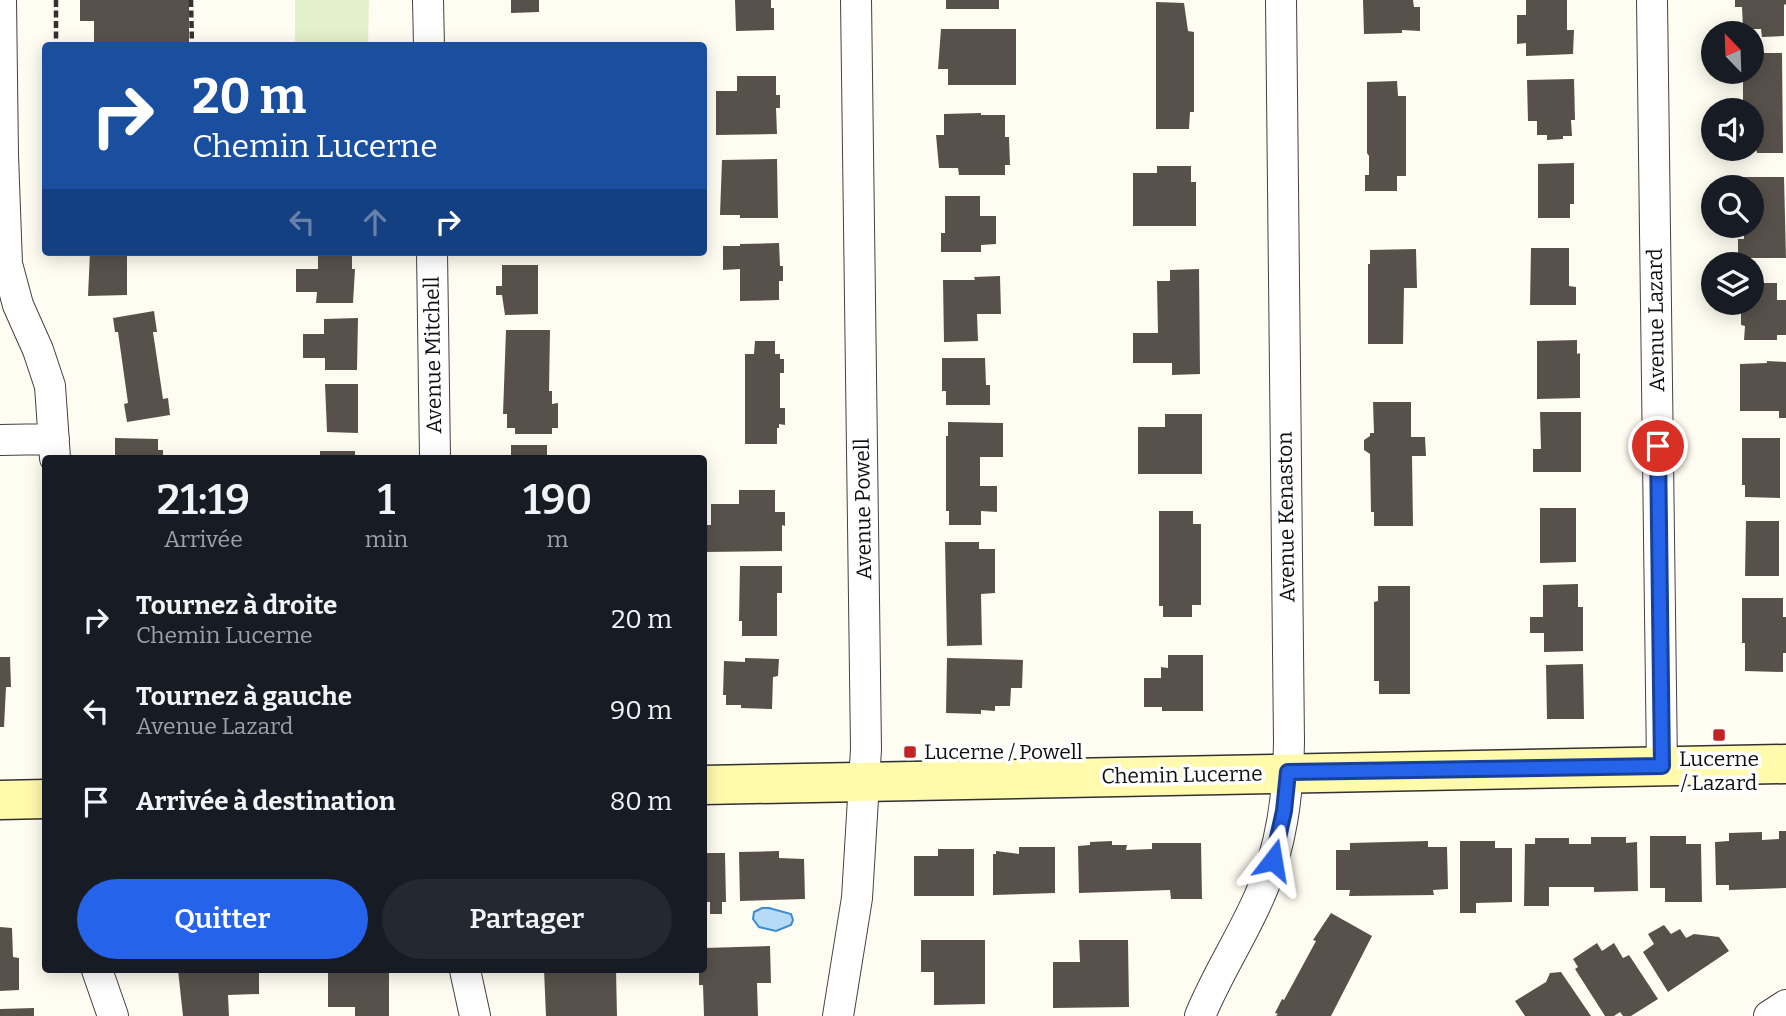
<!DOCTYPE html>
<html lang="fr">
<head>
<meta charset="utf-8">
<style>
  :root { --surface:#171b24; --page:#242831; --text:#f1f3f6; --muted:#9ea1a6; --accent:#2563eb }
  body { margin:0; font-family:Bitter,serif; background:var(--page); color:var(--text); height:100vh; display:flex; flex-direction:column; font-size:26px; white-space:nowrap }
  * { box-sizing:border-box; margin:0 }
  p { font-size:23px; color:var(--muted) }
  .icon { flex:none; width:38px; height:38px; fill:none; stroke:currentColor; stroke-width:2; stroke-linecap:round; stroke-linejoin:round }
  .map { position:relative; flex:1; overflow:hidden }
  .side { position:absolute; left:42px; top:455px; width:665px; height:518px; display:flex; flex-direction:column; background:var(--surface); border-radius:7px; box-shadow:0 4px 18px #0003 }
  .side>* { flex:none }
  .top-card { position:absolute; left:42px; top:42px; width:665px; height:214px; border-radius:7px; box-shadow:0 4px 18px #0003; background:#1a4fa0; color:#fff; overflow:hidden }
  .needle { width:46px; rotate:337deg }
  .tools { position:absolute; left:1701px; top:21px; display:grid; gap:14px }
  .tools a { display:grid; place-items:center; width:63px; height:63px; border-radius:50%; background:var(--surface); box-shadow:0 4px 18px #0003; font-size:35px }
  .pin { position:absolute; display:grid; place-items:center; width:60px; height:60px; color:#fff; margin:-30px; border:4px solid #fff; border-radius:50%; box-shadow:0 2px 7px #0007 }
  .me { position:absolute; width:77px; margin:-38px; rotate:14deg; stroke-linejoin:round; filter:drop-shadow(0 0 5px #0008) }
  .turn { display:flex; align-items:center; gap:24px; height:147px; padding:0 35px; font-size:32px }
  .turn .icon { width:91px; height:91px; stroke-width:2.5 }
  .turn b { display:block; font-size:49px; line-height:60px }
  .lanes { display:flex; align-items:center; height:66px; padding:0 35px; background:#0003; justify-content:center; gap:35px; direction:ltr }
  .lanes .off { opacity:.35 }
  .eta { display:flex; justify-content:space-evenly; align-items:center; height:119px; text-align:center }
  .eta b { font-size:42px; font-weight:600; line-height:49px }
  .action { display:flex; gap:14px; margin-top:auto; padding:14px 35px }
  .action a { flex:1; height:80px; border-radius:42px; background:var(--accent); color:#fff; font-size:28px; font-weight:600; line-height:80px; text-align:center }
  .action a+a { background:var(--page); color:var(--text) }
  ul { padding:0; list-style:none }
  li { display:flex; align-items:center; gap:21px; height:91px; padding:0 35px }
  li div { flex:1 }
  li b { display:block; font-size:26px }
  li em { font-style:normal }
  .map>svg:first-child { display:block }
  .pitch { fill:#e3f1cb }
  .water { fill:#b5dbf7; stroke:#3a8dcf; stroke-width:2 }
  .building { fill:#58514b }
  .lines { fill:none; stroke-linecap:round; stroke-linejoin:round }
  .minor-casing { stroke:#424242; stroke-width:32 }
  .secondary-casing { stroke:#313131; stroke-width:41 }
  .path { stroke:#313131; stroke-width:4.5; stroke-dasharray:7 3.5; stroke-linecap:butt }
  .minor { stroke:#fff; stroke-width:30 }
  .secondary { stroke:#fffaac; stroke-width:38 }
  .route-casing { stroke:#184099; stroke-width:18 }
  .route { stroke:#2563eb; stroke-width:12 }
  .poi-dot { fill:#c22424; stroke:#fff; stroke-width:2.5 }
  .labels { text-anchor:middle; stroke-width:7; stroke-linejoin:round; paint-order:stroke }
  .street-label { font-size:21px; fill:#0f0f0f; stroke:#fff }
  .poi-label { font-size:21px; fill:#0f0f0f; stroke:#fff; text-anchor:start }
</style>
</head>
<body>
<div class="map">
<svg width="1786" height="1016" viewBox="0 0 1786 1016">
  <rect width="100%" height="100%" fill="#fffdf1"/>
  <!-- pitch -->
  <path class="pitch" d="M295,0H369L368,45H295Z"/>
  <!-- water -->
  <path class="water" d="M769,908L791,914L793,920L791,925L776,931L759,927L753,919L754,912L762,908Z"/>
  <!-- building -->
  <path class="building" d="M80,0H189V46H94V21H80Z
    M511,0H539V12L511,13Z
    M735,0H771V8H774V30L736,31Z
    M946,0H999V9H946Z
    M1363,0H1413L1414,7H1420V31L1402,30V33L1364,34Z
    M1526,0H1567V30H1574L1573,54L1526,56V43L1517,44V15H1526Z
    M1735,0H1786V4L1784,5V36L1762,37L1761,29H1743L1742,7H1735Z
    M1156,2L1184,3L1188,31L1194,32V112H1190L1189,129H1156Z
    M941,29H1016V85H948V69H938Z
    M502,43H537V46H502Z
    M1763,53H1782L1783,153H1757L1754,141H1752V110H1743V72H1752V62H1756L1755,55L1763,56Z
    M737,76H776V95H780V108H776L777,134L716,135V91H737Z
    M1574,79L1575,120H1571L1572,136H1563V139L1547,140V135H1537V121H1528L1527,80Z
    M1397,81L1398,96H1406V176H1397V191H1365V175H1369V156L1367,153V82Z
    M981,113V115H1005V137H1009L1010,165H1005V175H959L958,168H939L936,135H944V114Z
    M777,159L778,218H740V215H720L722,160Z
    M1574,163V204H1570V218H1538V164Z
    M1157,166H1191V182H1196V226H1133V173H1157Z
    M1739,177H1784L1786,258H1738V239H1744V226H1752V187H1738Z
    M945,196H980V216H996V244L981,245V252H941V233H945Z
    M779,243L780,266H783V281H779V300L740,301V269L723,270V246H740V244Z
    M1531,248H1569V286L1576,287V305H1530Z
    M1416,249L1417,288H1404L1403,344H1368V264H1370V250Z
    M90,252H127V295L88,296Z
    M318,255H352V269H355L353,303H316L317,292H296V269H318Z
    M502,265H538V314L505,315L502,295H496V286H502Z
    M1199,269L1200,374L1172,375V363H1133V333H1158L1157,281H1170V270Z
    M1000,276L1001,314H977L978,341L944,342L943,280H975L974,277Z
    M1752,283H1777V300H1786V335H1777V340H1744L1745,326L1741,325V303H1752Z
    M154,311L157,332H153L163,399L168,398L170,415L127,422L124,404L128,403L118,332H115L113,318Z
    M358,318L357,370H325V358H303V334H324V319Z
    M506,330H550L549,391H552V404L558,403V428H552V434H515V428H507V414H503Z
    M1577,340V354L1580,353V398L1537,399V341Z
    M755,341H775V354H780V359H784V373H780V408H785V425L779,424V428H777V444H745V354H754Z
    M942,358H985L986,385H990V405H946V391H942Z
    M1767,361L1786,362V418H1779V411H1740V364L1767,363Z
    M325,384H358V433L327,432Z
    M1373,402H1411V437H1425L1426,456H1412L1413,526H1374V512H1371L1370,454L1364,450V440L1370,436V433H1374Z
    M1540,412H1581V472H1533V449H1541Z
    M1165,414H1202V474H1138V427H1165Z
    M948,422L1003,423V457H980V486H997V512L981,511V525H949V511H946V436H948Z
    M115,438L158,439V450H163V458H115Z
    M1742,438H1780V498L1745,497V485H1742Z
    M511,445H547V458H511Z
    M320,451H355V458H320Z
    M739,490H775V512H785V526L782,525V551L704,552V525H711V504H739Z
    M1540,508H1576V562L1540,563Z
    M1159,511H1193V524H1201V605H1192V617H1163V606H1159Z
    M1746,521H1779V576H1745Z
    M945,542H979V549H995V593L981,594L982,645L947,646Z
    M740,566H782V593H777V636H742V621H739Z
    M1578,584V607H1583V651L1544,652V633H1530V617H1543V585Z
    M1378,586H1410V694H1379V681H1374V602L1378,601Z
    M1742,598H1783V617H1786V653H1783V672L1745,671V643H1742Z
    M1168,655H1203V711H1162V707H1144V678H1161V667L1168,668Z
    M0,657H10L11,687H6L4,727H0Z
    M745,658L779,659L778,676L773,677L772,709L741,708V705H726V695H723L724,661L745,662Z
    M947,658L1023,660L1022,688H1011L1010,706H995V711L981,710V714L946,713Z
    M1583,664L1584,719H1547L1546,665Z
    M1779,831H1786V888L1729,890V885H1716L1715,842L1729,841V833L1762,832V840L1779,839Z
    M1650,836H1686V844H1701L1702,902H1665V888H1650Z
    M1591,837H1626V843L1637,842L1638,891L1594,892V887H1549V906H1524L1525,844H1535V838H1569V844H1591Z
    M1112,841V845H1127L1126,850L1152,849V843H1201L1202,899H1171L1170,890L1079,893L1078,846L1090,845V842Z
    M1428,841V847H1447L1448,889L1433,890L1434,895L1349,896L1350,890H1336V850H1350V843Z
    M1460,841H1495V848H1512V902L1476,903V913H1460Z
    M1019,847H1055V893L993,895V854H996V851L1019,854Z
    M938,849H974V896H914V856H938Z
    M779,851V858L804,859L805,899L740,901L739,852Z
    M704,853H725L726,902H722V914H710V902H704Z
    M1331,913L1372,936L1331,1016H1276L1278,1014L1275,1013L1282,999L1284,1000L1316,941L1313,940Z
    M1664,925L1671,934L1680,929L1686,938L1694,934L1719,937L1729,951L1668,992L1643,952L1654,944L1648,934Z
    M0,927L12,928L13,957L19,958V990L0,991Z
    M921,940H985V1004L934,1005V972H921Z
    M1079,940H1128L1129,1007L1053,1008V962H1080Z
    M1597,943L1602,951L1614,943L1623,958L1629,955L1658,999L1631,1016H1623L1620,1012L1614,1016H1605L1575,969L1578,967L1573,959Z
    M770,946L771,983H757L758,1016H704L703,985H699V970H704V948Z
    M178,970H259V994L228,995L229,1016H183Z
    M328,970H389V1016H355V1007H328Z
    M544,970H616L617,1016H546Z
    M1561,972L1591,1016H1525L1515,1001L1546,982L1550,973Z
    M34,1008V1016H0V1009Z"/>
  <g class="lines">
    <!-- minor casing -->
    <g class="minor-casing">
      <path id="minor" d="M1,0L3,155L7,264L18,305L38,350L50,386L55,458
        M428,0L429,46
        M1652,0L1662,766
        M432,252L435,458
        M0,440L54,439
        M97,970L113,1016
        M465,970L475,1016
        M838,1016L857,898L866,749L856,0
        M1200,1016C1217,974 1242,937 1260,895C1282,847 1288,794 1289,742L1281,0
        M1769,1016L1786,1005"/>
    </g>
    <!-- secondary casing -->
    <g class="secondary-casing">
      <path id="secondary" d="M704,785L1786,764
        M0,800L46,799"/>
    </g>
    <!-- path -->
    <path class="path" d="M56,0V46
      M191,0L192,46"/>
    <!-- minor -->
    <use href="#minor" class="minor"/>
    <!-- secondary -->
    <use href="#secondary" class="secondary"/>
  </g>
  <g class="lines">
    <!-- route casing -->
    <g class="route-casing">
      <path id="route" d="M1273,860L1284,811L1288,772L1662,766L1658,446"/>
    </g>
    <!-- route -->
    <use href="#route" class="route"/>
  </g>
  <!-- markers -->
  <g class="poi-dot">
    <rect x="1712" y="728" width="14" height="14" rx="3.5"/>
    <rect x="903" y="745" width="14" height="14" rx="3.5"/>
  </g>
  <g class="labels">
    <!-- street labels -->
    <g class="street-label">
      <text transform="translate(1656 320) rotate(-91)" y="7">Avenue Lazard</text>
      <text transform="translate(433 355) rotate(-91)" y="7">Avenue Mitchell</text>
      <text transform="translate(863 509) rotate(-91)" y="7">Avenue Powell</text>
      <text transform="translate(1286 517) rotate(-91)" y="7">Avenue Kenaston</text>
      <text transform="translate(1182 775) rotate(-1)" y="7">Chemin Lucerne</text>
    </g>
    <!-- poi labels -->
    <g class="poi-label">
      <text x="924" y="759">Lucerne / Powell</text>
      <text x="1719" y="766" text-anchor="middle">Lucerne<tspan x="1719" dy="24">/ Lazard</tspan></text>
    </g>
  </g>
</svg>
<div class="tools">
<a><svg class="needle" viewBox="-14 -14 28 28"><path d="M0-13l5 13h-10z" fill="#e53935"/><path d="M0 13l5-13h-10z" fill="#9ea1a6"/></svg></a>
<a><svg class="icon" aria-label="sound" viewBox="0 0 24 24"><path d="M4 9h4l5-4v14l-5-4H4zM17 9q2 3 0 6"/></svg></a>
<a><svg class="icon" aria-label="search" viewBox="0 0 24 24"><circle cx="10" cy="10" r="6"/><path d="M15 15l6 6"/></svg></a>
<a><svg class="icon" aria-label="layers" viewBox="0 0 24 24"><path d="M12 4l9 5-9 5-9-5zM3 14l9 5 9-5"/></svg></a>
</div>
<div class="pin" style="left:1658px;top:446px;background:#d93025"><svg class="icon" aria-label="arrive" viewBox="0 0 24 24"><path d="M6 21V4h12l-3 4 3 4H6"/></svg></div>
<svg class="me" style="left:1273px;top:860px" viewBox="-20 -20 40 40"><path d="M0-17L14 15 0 8-14 15z" fill="#2563eb" stroke="#fff" stroke-width="4"/></svg>
<div class="top-card">
<div class="turn"><svg class="icon" aria-label="right" viewBox="0 0 24 24"><path d="M7 20v-9h11M14 6l5 5-5 5"/></svg><div><b>20 m</b>Chemin Lucerne</div></div>
<div class="lanes"><svg class="icon off" aria-label="left" viewBox="0 0 24 24"><path d="M17 20v-9H6M10 6l-5 5 5 5"/></svg><svg class="icon off" aria-label="ahead" viewBox="0 0 24 24"><path d="M12 20V5M6 11l6-6 6 6"/></svg><svg class="icon" aria-label="right" viewBox="0 0 24 24"><path d="M7 20v-9h11M14 6l5 5-5 5"/></svg></div>
</div>
<section class="side">
<div class="eta">
<div><b>21:19</b><p>Arrivée</p></div>
<div><b>1</b><p>min</p></div>
<div><b>190</b><p>m</p></div>
</div>
<ul>
<li><svg class="icon" aria-label="right" viewBox="0 0 24 24"><path d="M7 20v-9h11M14 6l5 5-5 5"/></svg><div><b>Tournez à droite</b><p>Chemin Lucerne</p></div><em>20 m</em></li>
<li><svg class="icon" aria-label="left" viewBox="0 0 24 24"><path d="M17 20v-9H6M10 6l-5 5 5 5"/></svg><div><b>Tournez à gauche</b><p>Avenue Lazard</p></div><em>90 m</em></li>
<li><svg class="icon" aria-label="arrive" viewBox="0 0 24 24"><path d="M6 21V4h12l-3 4 3 4H6"/></svg><div><b>Arrivée à destination</b></div><em>80 m</em></li>
</ul>
<div class="action"><a>Quitter</a><a>Partager</a></div>
</section>
</div>
</body>
</html>
